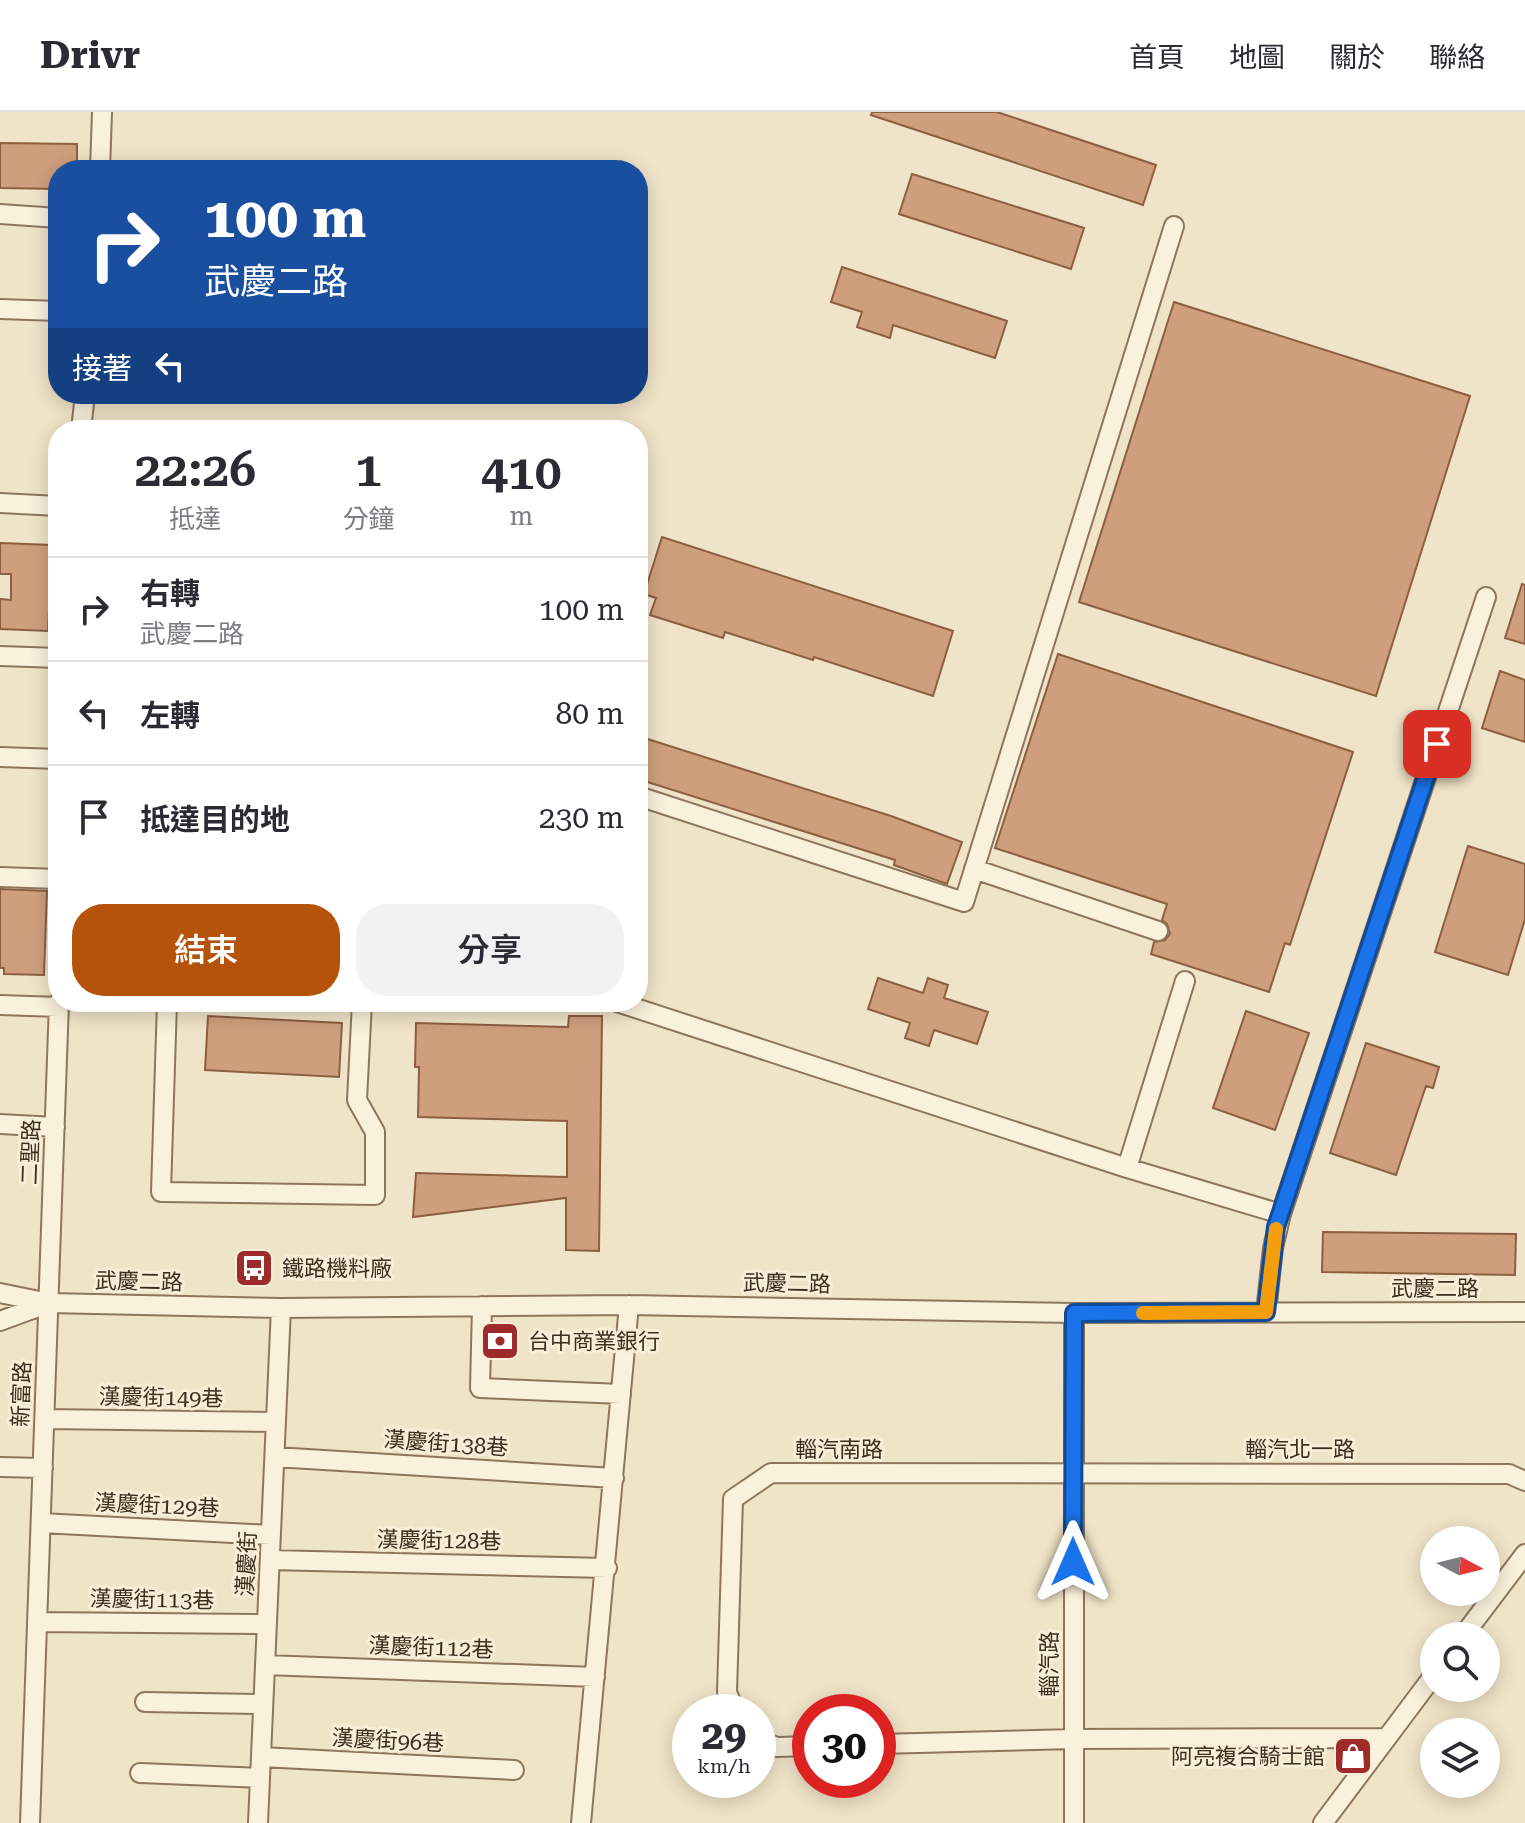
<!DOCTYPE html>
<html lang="zh-TW">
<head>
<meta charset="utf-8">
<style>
  :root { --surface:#fff; --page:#f2f2f3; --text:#2b2b33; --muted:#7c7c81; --line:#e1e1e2; --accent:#b45309 }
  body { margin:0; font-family:"Roboto Serif","Noto Sans TC",serif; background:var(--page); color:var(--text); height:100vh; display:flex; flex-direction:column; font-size:30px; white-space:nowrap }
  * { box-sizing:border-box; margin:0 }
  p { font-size:26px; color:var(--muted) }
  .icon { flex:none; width:44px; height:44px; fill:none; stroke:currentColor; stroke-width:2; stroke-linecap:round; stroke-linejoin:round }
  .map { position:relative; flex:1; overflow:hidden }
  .panel { position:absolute; left:48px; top:308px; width:600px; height:592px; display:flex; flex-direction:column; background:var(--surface); border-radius:32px; box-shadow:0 4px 20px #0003 }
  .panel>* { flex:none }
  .top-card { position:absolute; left:48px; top:48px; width:600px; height:244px; border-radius:32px; box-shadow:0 4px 20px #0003; background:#1a4fa0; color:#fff; overflow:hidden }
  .needle { width:52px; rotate:97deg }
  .tools { position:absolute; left:1420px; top:1414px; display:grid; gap:16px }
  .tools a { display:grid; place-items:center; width:80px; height:80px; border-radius:50%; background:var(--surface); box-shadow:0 4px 20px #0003; font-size:40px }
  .speed { position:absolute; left:672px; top:1582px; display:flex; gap:16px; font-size:40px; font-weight:700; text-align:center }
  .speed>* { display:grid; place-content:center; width:104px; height:104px; border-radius:50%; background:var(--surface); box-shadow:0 4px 20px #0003; line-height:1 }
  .speed small { font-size:20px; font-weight:400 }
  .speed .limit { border:12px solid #d22; background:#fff; color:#111 }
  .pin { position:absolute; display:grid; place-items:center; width:68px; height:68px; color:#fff; margin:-34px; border-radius:16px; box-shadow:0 4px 12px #0006 }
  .me { position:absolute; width:88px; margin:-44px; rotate:0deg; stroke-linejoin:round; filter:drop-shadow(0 0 6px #0008) }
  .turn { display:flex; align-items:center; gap:28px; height:168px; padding:0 24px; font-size:36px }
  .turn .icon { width:104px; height:104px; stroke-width:2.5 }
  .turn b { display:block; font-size:56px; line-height:68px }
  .then { display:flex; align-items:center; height:76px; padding:0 24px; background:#0003; gap:16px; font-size:30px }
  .eta { display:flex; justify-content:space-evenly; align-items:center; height:136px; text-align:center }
  .eta b { font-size:48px; font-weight:600; line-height:56px }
  .primary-button { display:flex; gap:16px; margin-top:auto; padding:16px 24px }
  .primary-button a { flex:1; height:92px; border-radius:32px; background:var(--accent); color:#fff; font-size:32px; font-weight:600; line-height:92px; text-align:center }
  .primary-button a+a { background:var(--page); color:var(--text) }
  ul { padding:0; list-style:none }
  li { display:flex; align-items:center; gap:24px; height:104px; padding:0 24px; border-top:2px solid var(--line) }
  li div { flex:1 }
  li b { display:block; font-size:30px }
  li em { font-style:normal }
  header { display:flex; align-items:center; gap:48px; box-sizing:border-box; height:112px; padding:0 40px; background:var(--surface); border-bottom:2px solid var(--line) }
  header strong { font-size:38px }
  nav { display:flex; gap:44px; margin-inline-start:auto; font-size:28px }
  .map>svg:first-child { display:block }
  .building { fill:#cf9f7d; stroke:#8d5f41; stroke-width:2 }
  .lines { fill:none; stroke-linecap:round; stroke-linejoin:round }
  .minor-casing { stroke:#8d765c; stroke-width:22 }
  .minor { stroke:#faf1dc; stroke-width:18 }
  .route-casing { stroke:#114b97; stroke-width:20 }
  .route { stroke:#1a73e8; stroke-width:14 }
  .slow { stroke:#f59e0b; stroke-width:14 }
  .labels { text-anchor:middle; stroke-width:6; stroke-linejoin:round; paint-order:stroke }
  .street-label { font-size:22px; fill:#3d2e20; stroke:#f7eed8 }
  .poi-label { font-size:22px; fill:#3d2e20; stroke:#f7eed8; text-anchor:start }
</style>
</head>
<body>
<header>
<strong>Drivr</strong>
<nav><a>首頁</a><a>地圖</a><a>關於</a><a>聯絡</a></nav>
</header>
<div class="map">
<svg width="1525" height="1711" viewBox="0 0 1525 1711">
  <rect width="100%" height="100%" fill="#f0e4c8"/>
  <!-- building -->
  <path class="building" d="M872,0H997L1156,53L1143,93L871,3Z
    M0,31L77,32V58H58V77L0,76Z
    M912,62L1084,116L1071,157L899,102Z
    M842,155L1007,209L995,246L893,213L890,226L857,215L862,200L831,190Z
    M1174,190L1470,284L1376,584L1079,490Z
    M662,425L953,519L933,584L814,545L813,548L725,520L723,526L650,503L656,486L644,482Z
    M0,431L52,433L48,519L0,517V487L11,488V462H0Z
    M1522,472L1525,473V532L1505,526Z
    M1058,542L1353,640L1290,833L1285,831L1269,880L1151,842L1154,830L1165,828L1170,822L1167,812L1162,808L1167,792L995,736Z
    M1500,559L1525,568V630L1482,616Z
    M638,624L891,704L962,730L947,772L894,753L895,748L638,667Z
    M1468,734L1525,752V807L1508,863L1435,840Z
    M0,777L47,779L44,863L4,862V856H0Z
    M878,866L923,881L928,866L948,873L944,886L988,900L977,932L934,918L929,934L905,926L910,911L868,897Z
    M1246,899L1309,921L1275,1018L1213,996Z
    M208,904L342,911L339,965L205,958Z
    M569,904H602L599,1139L566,1138V1086L413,1105L416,1061L567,1065V1009L418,1005L419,955H415L416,911L568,915Z
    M1366,931L1439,955L1433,976L1426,974L1396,1063L1330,1041Z
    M1323,1120L1516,1122L1515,1163L1322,1160Z"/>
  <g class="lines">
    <!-- minor casing -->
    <g class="minor-casing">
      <path id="minor" d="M100,58L102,0
        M0,102L58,106
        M0,197L58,199
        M81,318L85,282
        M0,391L58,394
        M0,544L58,546
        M0,645L58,647
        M638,684L964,790L1174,114
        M974,757L1158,819
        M0,765L58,767
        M167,890L161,1080L375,1083V1020L357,988L362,890
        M617,890L1127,1056L1281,1102L1486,485
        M0,893L59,895
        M0,1012L55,1015
        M1127,1056L1185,869
        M0,1181L49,1191L281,1196L629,1193L1074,1201L1525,1200
        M482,1194L480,1276L621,1282
        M1266,1200L1273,1136L1281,1102
        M0,1209L49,1191
        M45,1307L276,1310
        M275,1345L614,1366
        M0,1355L43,1356
        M41,1411L271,1423
        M270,1448L607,1456
        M38,1510L267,1512
        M1463,1524L1525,1442
        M265,1553L595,1565
        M145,1590L263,1592
        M735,1600L727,1580L733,1387L771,1361L1509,1362L1525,1369
        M758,1628L777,1635L810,1634
        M878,1632L1073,1627L1386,1626
        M261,1645L514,1658
        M140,1661L260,1666
        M30,1711L59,890
        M258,1711L281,1196
        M581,1711L629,1193
        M1074,1711V1201
        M1323,1711L1434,1563"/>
    </g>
    <!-- minor -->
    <use href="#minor" class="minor"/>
  </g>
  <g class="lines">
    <!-- route casing -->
    <g class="route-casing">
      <path id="route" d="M1073,1450L1074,1201L1266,1200L1276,1115L1437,632"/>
    </g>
    <!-- route -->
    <use href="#route" class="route"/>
    <!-- slow -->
    <path class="slow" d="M1143,1201L1266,1200L1276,1117"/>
  </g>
  <!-- icons -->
  <defs>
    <g id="bus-square" transform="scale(2)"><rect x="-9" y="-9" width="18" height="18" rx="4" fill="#9e2a2b" stroke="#f7eed8"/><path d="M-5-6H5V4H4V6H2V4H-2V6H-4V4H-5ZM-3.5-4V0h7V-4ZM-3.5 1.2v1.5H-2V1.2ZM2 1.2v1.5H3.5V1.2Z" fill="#fff"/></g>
    <g id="bank-square" transform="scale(2)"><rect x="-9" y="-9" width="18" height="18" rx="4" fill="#9e2a2b" stroke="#f7eed8"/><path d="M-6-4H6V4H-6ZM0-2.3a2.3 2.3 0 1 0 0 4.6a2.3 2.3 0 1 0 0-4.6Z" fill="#fff"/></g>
    <g id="shop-square" transform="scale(2)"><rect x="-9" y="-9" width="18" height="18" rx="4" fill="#9e2a2b" stroke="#f7eed8"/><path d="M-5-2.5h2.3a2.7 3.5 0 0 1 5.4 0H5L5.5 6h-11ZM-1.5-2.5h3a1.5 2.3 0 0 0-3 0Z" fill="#fff"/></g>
  </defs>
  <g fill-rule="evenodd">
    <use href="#bus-square" x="254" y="1156"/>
    <use href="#bank-square" x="500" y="1229"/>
    <use href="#shop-square" x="1353" y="1644"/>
  </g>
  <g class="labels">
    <!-- street labels -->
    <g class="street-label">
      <text transform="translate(30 1040) rotate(-88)" y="8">二聖路</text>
      <text transform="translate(139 1169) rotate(1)" y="8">武慶二路</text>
      <text transform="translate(787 1171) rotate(1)" y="8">武慶二路</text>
      <text x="1435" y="1184">武慶二路</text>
      <text transform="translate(21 1282) rotate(-88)" y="8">新富路</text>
      <text transform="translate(161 1285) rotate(1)" y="8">漢慶街149巷</text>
      <text transform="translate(446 1331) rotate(4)" y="8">漢慶街138巷</text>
      <text x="839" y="1345">輜汽南路</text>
      <text x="1300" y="1345">輜汽北一路</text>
      <text transform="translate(157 1393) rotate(3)" y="8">漢慶街129巷</text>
      <text transform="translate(439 1428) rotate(1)" y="8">漢慶街128巷</text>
      <text transform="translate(246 1452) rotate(-87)" y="8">漢慶街</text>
      <text transform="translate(152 1487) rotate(1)" y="8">漢慶街113巷</text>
      <text transform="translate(431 1535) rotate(2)" y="8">漢慶街112巷</text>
      <text transform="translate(1049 1552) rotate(-90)" y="8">輜汽路</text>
      <text transform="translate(388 1628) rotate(3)" y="8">漢慶街96巷</text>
    </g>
    <!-- poi labels -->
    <g class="poi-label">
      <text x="282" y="1164">鐵路機料廠</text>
      <text x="528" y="1237">台中商業銀行</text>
      <text x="1325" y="1652" text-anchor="end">阿亮複合騎士館</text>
    </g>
  </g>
</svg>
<div class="tools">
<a><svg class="needle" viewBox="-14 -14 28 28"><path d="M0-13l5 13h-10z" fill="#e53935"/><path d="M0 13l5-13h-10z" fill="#7c7c81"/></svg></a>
<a><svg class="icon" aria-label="search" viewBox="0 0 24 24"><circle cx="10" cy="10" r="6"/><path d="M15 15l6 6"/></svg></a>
<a><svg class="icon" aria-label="layers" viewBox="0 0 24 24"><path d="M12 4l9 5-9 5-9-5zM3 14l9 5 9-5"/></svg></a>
</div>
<div class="speed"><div>29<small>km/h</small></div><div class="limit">30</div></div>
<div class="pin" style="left:1437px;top:632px;background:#d93025"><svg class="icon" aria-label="arrive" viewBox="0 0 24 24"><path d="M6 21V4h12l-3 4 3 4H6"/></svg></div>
<svg class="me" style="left:1073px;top:1450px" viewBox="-20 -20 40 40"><path d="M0-17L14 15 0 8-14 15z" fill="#1a73e8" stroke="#fff" stroke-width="4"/></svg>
<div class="top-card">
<div class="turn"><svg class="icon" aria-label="right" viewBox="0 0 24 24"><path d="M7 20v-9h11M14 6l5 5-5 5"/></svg><div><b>100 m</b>武慶二路</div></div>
<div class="then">接著<svg class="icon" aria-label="left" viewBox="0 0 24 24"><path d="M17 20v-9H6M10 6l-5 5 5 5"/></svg></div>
</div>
<section class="panel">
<div class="eta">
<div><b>22:26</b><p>抵達</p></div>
<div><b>1</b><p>分鐘</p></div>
<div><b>410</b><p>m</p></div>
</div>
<ul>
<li><svg class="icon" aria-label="right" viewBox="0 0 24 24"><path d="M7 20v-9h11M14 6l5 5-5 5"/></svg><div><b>右轉</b><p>武慶二路</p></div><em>100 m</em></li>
<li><svg class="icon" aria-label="left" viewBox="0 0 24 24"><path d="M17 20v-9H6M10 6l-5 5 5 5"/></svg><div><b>左轉</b></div><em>80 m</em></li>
<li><svg class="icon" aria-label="arrive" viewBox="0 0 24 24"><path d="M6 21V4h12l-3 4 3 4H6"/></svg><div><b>抵達目的地</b></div><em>230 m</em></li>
</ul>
<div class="primary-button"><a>結束</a><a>分享</a></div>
</section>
</div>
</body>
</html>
